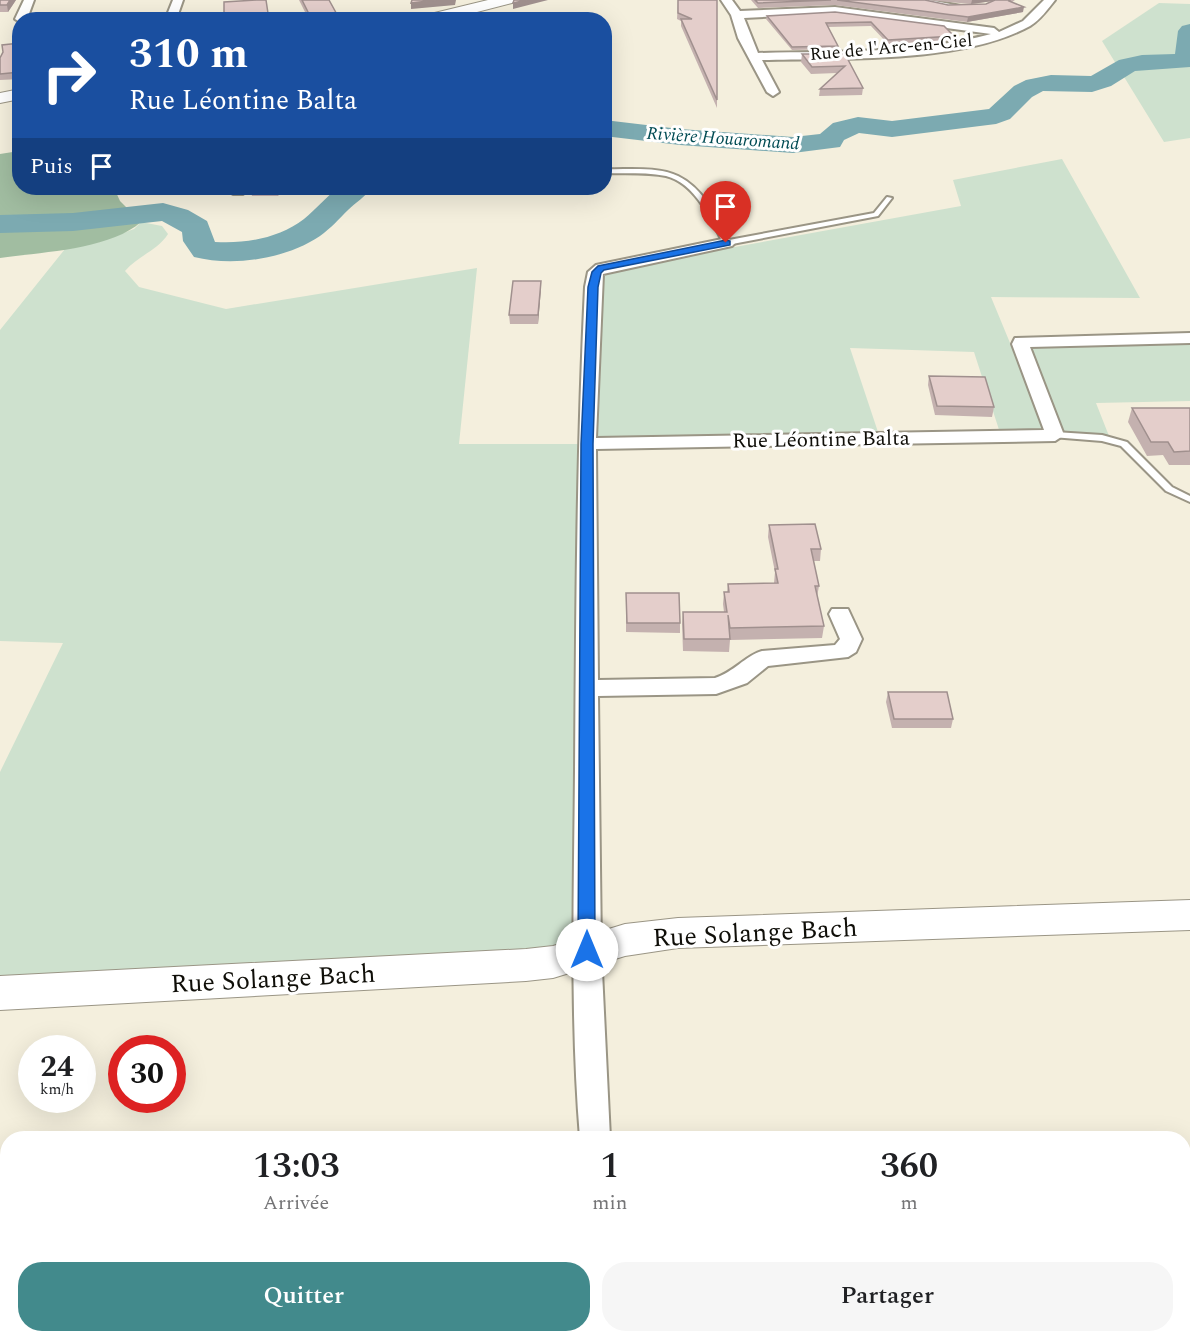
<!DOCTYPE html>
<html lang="fr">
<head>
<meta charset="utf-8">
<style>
  :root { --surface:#fff; --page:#f6f6f6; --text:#202124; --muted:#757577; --accent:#428a8c }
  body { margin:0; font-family:Spectral,serif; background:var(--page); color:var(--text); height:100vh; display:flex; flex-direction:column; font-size:22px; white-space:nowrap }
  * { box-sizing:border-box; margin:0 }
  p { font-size:20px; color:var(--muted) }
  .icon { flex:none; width:33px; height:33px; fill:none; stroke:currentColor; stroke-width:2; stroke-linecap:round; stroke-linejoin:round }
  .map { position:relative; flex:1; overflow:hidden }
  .drawer { position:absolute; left:0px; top:1131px; width:1191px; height:212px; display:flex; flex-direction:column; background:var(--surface); border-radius:24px 24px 0 0; box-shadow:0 6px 24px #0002 }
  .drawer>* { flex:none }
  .top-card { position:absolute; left:12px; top:12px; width:600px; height:183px; border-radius:24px; box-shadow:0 6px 24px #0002; background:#1a4fa0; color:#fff; overflow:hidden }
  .speed { position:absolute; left:18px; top:1035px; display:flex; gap:12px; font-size:30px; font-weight:700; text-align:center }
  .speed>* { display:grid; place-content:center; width:78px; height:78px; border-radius:50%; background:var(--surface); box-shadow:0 6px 24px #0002; line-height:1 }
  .speed small { font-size:15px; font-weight:400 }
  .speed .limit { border:9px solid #d22; background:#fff; color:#111 }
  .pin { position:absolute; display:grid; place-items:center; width:51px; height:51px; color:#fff; margin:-62px -26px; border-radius:50% 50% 50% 0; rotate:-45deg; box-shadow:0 0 6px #0007 }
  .pin .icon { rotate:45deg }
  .me { position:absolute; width:66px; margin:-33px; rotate:0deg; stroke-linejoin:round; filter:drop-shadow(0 0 4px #0008) }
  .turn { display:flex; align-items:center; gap:21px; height:126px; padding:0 18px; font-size:27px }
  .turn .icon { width:78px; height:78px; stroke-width:2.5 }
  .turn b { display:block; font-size:42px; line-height:51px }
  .then { display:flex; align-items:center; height:57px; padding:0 18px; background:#0003; gap:12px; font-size:22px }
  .eta { display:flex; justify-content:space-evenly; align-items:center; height:102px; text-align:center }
  .eta b { font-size:36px; font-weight:600; line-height:42px }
  .button { display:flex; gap:12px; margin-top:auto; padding:12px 18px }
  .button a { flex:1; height:69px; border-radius:24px; background:var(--accent); color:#fff; font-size:24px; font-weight:600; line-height:69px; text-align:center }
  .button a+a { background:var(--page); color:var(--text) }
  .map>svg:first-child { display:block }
  .green { fill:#cee1ce }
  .forest { fill:#a1bda1 }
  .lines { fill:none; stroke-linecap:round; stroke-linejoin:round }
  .river { fill:#7caab1; fill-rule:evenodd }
  .lane-casing { stroke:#9a9585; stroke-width:4 }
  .street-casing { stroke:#9a9585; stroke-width:4 }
  .secondary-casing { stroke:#9a9585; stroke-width:2 }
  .lane { fill:#fff; fill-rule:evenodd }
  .street { fill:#fff; fill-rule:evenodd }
  .secondary { fill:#fff; fill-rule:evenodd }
  .wall { fill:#c4b1af; fill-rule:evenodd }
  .shaded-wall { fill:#a0908e }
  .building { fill:#e4cecb; stroke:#a0908e; stroke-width:1.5 }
  .route { fill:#1a73e8; stroke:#114b97; stroke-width:1.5 }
  .labels { text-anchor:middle; stroke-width:6; stroke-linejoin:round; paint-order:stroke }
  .far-street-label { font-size:18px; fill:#0f0e08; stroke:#fff }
  .far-water-label { font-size:18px; font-style:italic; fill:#004b53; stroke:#fff }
  .street-label { font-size:21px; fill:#0f0e08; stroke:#fff }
  .near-street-label { font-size:26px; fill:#0f0e08; stroke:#fff }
</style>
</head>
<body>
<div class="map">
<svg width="1190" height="1342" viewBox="0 0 1190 1342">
  <rect width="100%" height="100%" fill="#f4efdd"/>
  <!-- green -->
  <path class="green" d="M1159,3L1190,4V138L1164,142L1102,41Z
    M1062,159L1140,298L991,297L1048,435L1001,436L974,352L850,348L880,438L587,444V950L0,993V772L63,643L0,641V330L65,249L99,242L134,229L141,222L162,226L168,234C158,250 138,256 125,271L139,287L226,309L477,268L459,444H587L602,274L613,269L961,206L953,180Z
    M1190,338V401L1096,403L1109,436L1102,438L1055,435L1021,342Z"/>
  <!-- forest -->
  <path class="forest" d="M19,151L20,188H114L120,201L141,222C109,250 41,252 0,258V154Z
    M1184,1254L1190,1257V1342H1026L1024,1335H1184Z"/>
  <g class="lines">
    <!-- river -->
    <path class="river" d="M1190,24V67L1135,71L1111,86L1092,92L1043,91L1032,97L1010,119L996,124L892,137L859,133L844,140L840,147L793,153L680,145L604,136V120L680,129L793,137L820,134L833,123L858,117L892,121L989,109L1014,86L1026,80L1051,75L1091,76L1119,60L1142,55L1175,54L1178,31L1182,26Z
      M338,188H372C365,197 356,202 348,210C339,219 331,228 320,236C286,259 234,267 194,257L183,241L182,232L162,221L73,231L0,233V215L73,213L163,203L188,210L207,221L215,242C246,244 279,238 304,219C316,209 326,197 338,188Z"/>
    <!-- lane casing -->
    <g class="lane-casing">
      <path id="lane" d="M916,0H929L966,7L963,9Z
        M604,169C628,170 657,166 678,176C703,188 717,217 729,240L874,213L887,197L892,198L878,216L727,245L723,243C711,219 695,183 666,176C646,172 625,174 604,173Z
        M1055,432L1102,435L1127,442L1172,487L1190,496V502L1166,491L1121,446L1102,441L1052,437L1051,435Z"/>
    </g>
    <!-- street casing -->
    <g class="street-casing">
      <path id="street" d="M24,0H34L27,19L20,20V22L15,19Z
        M173,0H183L176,20H165Z
        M721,0H732L740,11L835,7L994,28L999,32L1023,21L1044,0H1055C1048,9 1040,20 1030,26C961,64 840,58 762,60L779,92L773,96L767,92L738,38L731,15ZM835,13L991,34C915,54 835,51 758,53L744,18Z
        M233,188H247L243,194H233Z
        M727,238L735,243L732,246L603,274L596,438L1044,430L1012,344L1015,338L1190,333V343L1030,347L1064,435L1055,441L596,449L598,680L715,678C734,672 745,656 762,651L835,645L840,639L829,614L832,609H848L862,639L856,652L848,657L768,666L747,683L716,694L598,696L601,950L610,1138H580C570,1017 574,893 575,771C576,610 577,449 585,287L588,272L596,265Z
        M587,1335H621V1342H587Z"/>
    </g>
    <!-- secondary casing -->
    <g class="secondary-casing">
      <path id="secondary" d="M488,0H515L512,3L446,20H416L418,17Z
        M20,89V99L0,103V93Z
        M1190,900V930L678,948L625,956L553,978L526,981L0,1010V976L526,949L553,946L625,924L678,918Z"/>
    </g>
    <!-- lane -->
    <use href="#lane" class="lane"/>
    <!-- street -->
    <use href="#street" class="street"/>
    <!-- secondary -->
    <use href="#secondary" class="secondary"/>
  </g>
  <!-- wall -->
  <path class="wall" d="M0,0H16L8,12H0Z
    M299,0H329L340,20H309Z
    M678,0H717V108L681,26V21L677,19Z
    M751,0H1015L1012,2L1023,12L967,22L835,5L758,8ZM926,0L971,4L992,1L986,4L948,5Z
    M835,12L954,36V40L888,44L871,26L828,27L838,46V49L792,50L766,19L767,16Z
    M20,43V79L0,80V58Z
    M802,54H845L863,88L862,95L819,96L820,89L837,73L811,74L801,62Z
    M281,188L278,196H252L250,189Z
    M541,281L538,324H510L509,315Z
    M929,376L994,407L992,417L935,415L928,385Z
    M1132,408H1190V465H1169L1163,455L1147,456L1128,422Z
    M769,525L821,549L820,561H813L819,586L817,597L824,626L822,638L730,640L729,652L683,651L682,624L683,612H724L723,604L724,592H727L728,584L774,583L775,572L768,537Z
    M626,593L680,623V633L626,632Z
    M888,692L953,719L951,728H892L886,702Z"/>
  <!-- shaded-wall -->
  <path class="shaded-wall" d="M10,0H16L8,12L7,5Z
    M436,0H456L455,5L411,9V3Z
    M527,0H548L513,9V3Z
    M972,0H1001L971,4Z
    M1024,7L1023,12L967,22L968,17Z
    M277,188H281L278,196L277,189Z
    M541,281V289L538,324V315Z"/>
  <!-- building -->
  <path class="building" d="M0,0H10L7,5H0Z
    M256,0H266L269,20H224V2Z
    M302,0H329L340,20H312Z
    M412,0H436L411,3Z
    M514,0H527L513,3Z
    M678,0H717V100L681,19H692L678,13Z
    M755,0H831L758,3Z
    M837,0H925L948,5L986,4L995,0H1010L1009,1L1024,7L968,17Z
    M835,12L944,26L954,36L888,40L871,22L826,23L838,46L792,47L767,16Z
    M20,43V72L0,74V58L3,52L2,45Z
    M802,54H845L863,88L820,89L845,66L812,67Z
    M251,188H277V189H250Z
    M513,281H541L538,315H509Z
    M929,376L985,377L994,407L937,406Z
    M1132,408H1190V451L1174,452L1168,442H1151Z
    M815,524L821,549H811L819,586H815L824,626L730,628L728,615L730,639H684L683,612H727L724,592H729L728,584L778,583L775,569H778L769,525Z
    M626,593H679L680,623H627Z
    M888,692H947L953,719H894Z"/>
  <!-- route -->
  <path class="route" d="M726,240L730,241V245L604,270L601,273L598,287L593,444L595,950L593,954H581L578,950L581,444L588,287L592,272L598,266Z"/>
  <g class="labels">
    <!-- far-street labels -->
    <g class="far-street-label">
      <text transform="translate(891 47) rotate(-5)" y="6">Rue de l'Arc-en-Ciel</text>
    </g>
    <!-- far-water labels -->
    <g class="far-water-label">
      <text transform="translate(723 138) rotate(4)" y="6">Rivière Houaromand</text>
    </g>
    <!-- street labels -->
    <g class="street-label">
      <text transform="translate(821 439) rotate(-1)" y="7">Rue Léontine Balta</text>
    </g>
    <!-- near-street labels -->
    <g class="near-street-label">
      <text transform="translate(755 932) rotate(-3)" y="9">Rue Solange Bach</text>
      <text transform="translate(273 978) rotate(-3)" y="9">Rue Solange Bach</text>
    </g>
  </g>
</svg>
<div class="speed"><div>24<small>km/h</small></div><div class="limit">30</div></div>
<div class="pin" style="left:726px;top:243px;background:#d93025"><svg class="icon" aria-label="arrive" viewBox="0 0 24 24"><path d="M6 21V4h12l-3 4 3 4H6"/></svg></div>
<svg class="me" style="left:587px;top:950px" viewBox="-20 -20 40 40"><circle r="19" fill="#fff"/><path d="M0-13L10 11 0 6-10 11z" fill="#1a73e8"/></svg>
<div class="top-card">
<div class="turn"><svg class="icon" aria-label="right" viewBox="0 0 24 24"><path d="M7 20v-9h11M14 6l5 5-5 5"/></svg><div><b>310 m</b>Rue Léontine Balta</div></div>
<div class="then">Puis<svg class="icon" aria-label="arrive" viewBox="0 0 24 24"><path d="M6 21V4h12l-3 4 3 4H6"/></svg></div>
</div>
<section class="drawer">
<div class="eta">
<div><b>13:03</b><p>Arrivée</p></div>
<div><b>1</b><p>min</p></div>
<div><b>360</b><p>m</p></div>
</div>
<div class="button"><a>Quitter</a><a>Partager</a></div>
</section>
</div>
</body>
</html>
